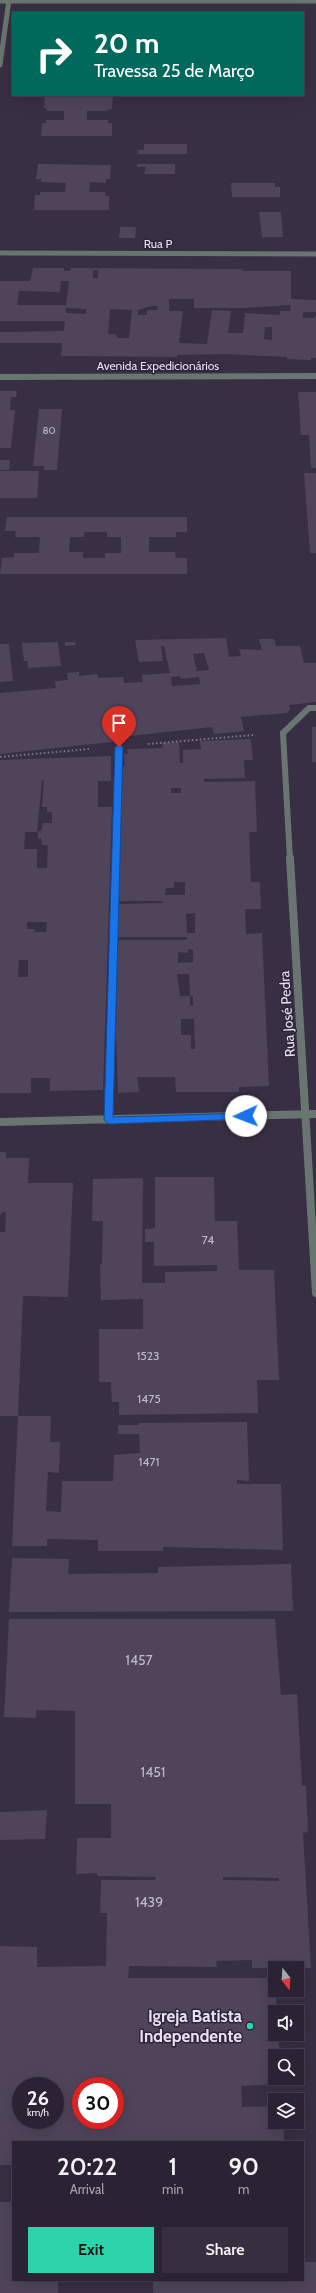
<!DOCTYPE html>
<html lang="en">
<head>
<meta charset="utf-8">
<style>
  :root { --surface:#2b2333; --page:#372f3f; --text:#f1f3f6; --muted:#a6a4ac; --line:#47404e; --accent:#2dd4ab }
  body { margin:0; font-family:Cabin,sans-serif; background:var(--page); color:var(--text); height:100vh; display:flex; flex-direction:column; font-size:15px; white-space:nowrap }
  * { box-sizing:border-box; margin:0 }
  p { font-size:13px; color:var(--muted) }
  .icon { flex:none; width:22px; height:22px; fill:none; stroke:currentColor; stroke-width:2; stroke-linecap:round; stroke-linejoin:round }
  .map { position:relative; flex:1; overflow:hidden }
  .details { position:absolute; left:12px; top:2141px; width:292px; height:140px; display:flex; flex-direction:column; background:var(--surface); border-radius:0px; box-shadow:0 4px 16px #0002,0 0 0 1px var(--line) }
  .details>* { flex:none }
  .top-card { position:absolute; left:12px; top:12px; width:292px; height:84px; border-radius:0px; box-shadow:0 4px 16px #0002,0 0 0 1px var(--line); background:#00695c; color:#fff; overflow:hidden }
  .needle { width:26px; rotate:163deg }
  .fabs { position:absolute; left:268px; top:1961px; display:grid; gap:8px }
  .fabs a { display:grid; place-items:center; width:36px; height:36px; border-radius:0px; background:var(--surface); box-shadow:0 4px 16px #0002,0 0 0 1px var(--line); font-size:20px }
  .speed { position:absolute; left:12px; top:2077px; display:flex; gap:8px; font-size:20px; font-weight:700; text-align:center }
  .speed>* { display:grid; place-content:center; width:52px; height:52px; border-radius:50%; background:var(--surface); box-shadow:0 4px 16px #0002,0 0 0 1px var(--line); line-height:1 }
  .speed small { font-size:10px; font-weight:400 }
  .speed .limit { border:6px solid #d22; background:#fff; color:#111 }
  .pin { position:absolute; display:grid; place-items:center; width:34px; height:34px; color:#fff; margin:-41px -17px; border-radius:50% 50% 50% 0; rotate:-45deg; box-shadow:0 0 4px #0007 }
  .pin .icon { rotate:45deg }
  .me { position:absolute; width:44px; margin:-22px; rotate:268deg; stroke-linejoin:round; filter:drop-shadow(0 0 3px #0008) }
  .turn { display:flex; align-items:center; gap:14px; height:84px; padding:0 16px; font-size:18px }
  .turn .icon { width:52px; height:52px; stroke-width:2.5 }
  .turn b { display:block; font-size:28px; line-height:34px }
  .eta { display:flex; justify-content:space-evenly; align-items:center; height:68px; text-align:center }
  .eta b { font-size:24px; font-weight:600; line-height:28px }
  .button { display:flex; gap:8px; margin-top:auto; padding:8px 16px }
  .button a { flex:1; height:46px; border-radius:0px; background:var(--accent); color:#111; font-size:16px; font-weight:600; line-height:46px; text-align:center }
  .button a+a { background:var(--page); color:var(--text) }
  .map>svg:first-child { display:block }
  .building { fill:#4f445a; fill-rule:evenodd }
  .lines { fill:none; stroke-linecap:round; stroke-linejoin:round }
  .path { stroke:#807789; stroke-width:2; stroke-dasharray:1.5 2.5; stroke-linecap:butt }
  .lane { stroke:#687570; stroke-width:6 }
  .street-far2 { stroke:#687570; stroke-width:5 }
  .street-far1 { stroke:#687570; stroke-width:6 }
  .street { stroke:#687570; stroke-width:8 }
  .route { fill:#1a73e8; stroke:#114b97 }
  .poi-dot { fill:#2dd4ab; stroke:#2f2539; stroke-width:1.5 }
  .labels { text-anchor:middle; stroke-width:3; stroke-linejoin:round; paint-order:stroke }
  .far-number-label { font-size:10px; fill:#c1b9c9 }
  .far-street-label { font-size:12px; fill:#e7e0ee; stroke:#2f2539 }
  .number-label { font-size:12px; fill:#c1b9c9 }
  .street-label { font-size:14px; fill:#e7e0ee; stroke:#2f2539 }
  .near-number-label { font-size:14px; fill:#c1b9c9 }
  .near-poi-label { font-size:17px; font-weight:bold; fill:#e7e0ee; stroke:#2f2539; text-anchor:end }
</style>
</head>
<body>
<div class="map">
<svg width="316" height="2293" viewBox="0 0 316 2293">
  <rect width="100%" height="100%" fill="#392f44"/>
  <!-- building -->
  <path class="building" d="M45,96H113L112,109H109L108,111H87V120H108V123H112V136H41L42,123H46V120H64V111H47V108H44Z
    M144,144H187V154H138V150H144Z
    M38,164L111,165L110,179H106V183L90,182L89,192H105V196H109V210H34L35,195H40V192H65L66,183L41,182V179H36Z
    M137,164H175V174H144L146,167H137Z
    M231,183H275V187H280V197H232Z
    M259,212H281L283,237H262Z
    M120,227H136L135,238H119Z
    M33,268H64V271H70L71,268L243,269L242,271H291V299L316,300V312H303V318H314L316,315V358H311V360L287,359V357L224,354L177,355V357L61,356L62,343H0V332L64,331L65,321H0V281H30ZM93,270H98V278H93ZM61,281H69L66,305H17L19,291L60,292ZM169,299H194V308H242L291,305L290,311H280V315L245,313L243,333H228L231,311L212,310L207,344L179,343L183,311H169ZM152,306H158L157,310H147V315H138V310ZM66,308L86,309V314L66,313ZM110,309L132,310L129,338H118L115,334H108ZM265,327H272V340L264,339Z
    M0,391H17L16,397H11L10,410H15L11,448H0Z
    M298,392H316V468H311L309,435H301Z
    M39,409H62L57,470H44V466H33Z
    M0,460H10L9,470H0Z
    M0,471H39L37,498H0Z
    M304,473H316V553H310Z
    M7,517H187V532H176V537H149V552H175L176,558H187V574H0L2,558L14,557V553H39L40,537H15L16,531H5ZM84,532H107V537H121V553H105V558H83V552H69L70,537H84Z
    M226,638L229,657L241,656L239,649L262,650L259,639H274L276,646H300L304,663H316V702L289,705L290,709L287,713L241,717L244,731L214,734L212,727L120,737V741L0,754V693L56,688L55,681L68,680L67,673L79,672V676L97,674L99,678L123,677L124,683L143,682L142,675L170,673L164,646H161L163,661L139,662L135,640ZM204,653L209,670L197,671L193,654ZM180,676L181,679L199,677L200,684L172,686L171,677Z
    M58,642L61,666L28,668L27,661H24L22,643Z
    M65,642H75L76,645L65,646Z
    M0,644H9L13,681L0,682Z
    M312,727H316V762H312Z
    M251,739L253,760H244L245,778L204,779V782L255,781L257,832H249L251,882H260L261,909H245L246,934L262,933L269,1086L239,1087V1092H176L175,1077H137L139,1092L118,1093L116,1033L118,940H187V937H118L119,904L163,903V901H119L122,789L123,766H125L124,754H128L127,749L163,748L162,743L179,742L180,763H183V750L201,749L200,741ZM171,788H181V793H171ZM174,882H185V895H165L166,888H174ZM195,913V933H187L186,914ZM188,949L193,950V962L178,963V952L188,953ZM177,974H189L190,996H193V1006L190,1005V996H180ZM181,1019H194L195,1049H191V1035H181Z
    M111,756V781H98V807H112L103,1090L50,1091V1078H31V1093H0V760ZM42,780L44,781L42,807H47V812H52V823H43L41,831H38V839L41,838L42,845H48L47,868H37V849H24L25,832H37ZM27,922H47L46,932H35V929H27ZM19,960H28V977H18Z
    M0,1152H6V1158H29L28,1183H73L68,1297L23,1296L18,1416H0V1232H5L6,1212L1,1213L0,1217Z
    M155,1177H214L215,1221H237L239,1270H274L279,1380H257L258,1413L119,1415V1402H112L111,1382H99V1329H143V1299L101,1300L100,1264H102L103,1221H92L93,1179L143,1178L142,1283H165V1272L217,1271V1265L154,1266V1242H145V1229L155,1228Z
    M18,1416H51L50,1442H60L59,1473L48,1472L46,1511L61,1512L62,1481H113L114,1455L140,1453L139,1434H118V1425H139V1423L247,1422L249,1481L237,1480V1484H281L283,1550L163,1547V1551H98V1540L47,1539V1546H12Z
    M12,1558L69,1559L68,1574L158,1573V1567L291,1564L293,1611L9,1612Z
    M9,1619H275L281,1695L297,1694L302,1786H306L308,1832L303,1833L311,1968H252V1960L216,1961L217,1967L129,1966L128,1978H275L277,2012H275V2034H278L280,2056H275V2078H281V2084L241,2086L242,2107L275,2106V2122H283L284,2142H13V2165H0V1946L37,1947V1967L106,1966L107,1913H100L101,1880H155L156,1877L98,1876L97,1873L76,1874L77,1838H111V1804H75V1711L36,1710V1718L4,1717ZM223,1877L279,1878V1881L223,1880ZM21,2086H55V2120H21ZM81,2086H115V2120H81Z
    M47,1810L45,1839L0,1840V1812Z
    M0,2202H13V2280H58V2293H0Z
    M303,2262H316V2293H153V2280H303Z"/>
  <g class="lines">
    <!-- path -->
    <path class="path" d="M148,744L253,735
      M0,757L89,749"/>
    <!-- lane -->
    <path class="lane" d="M283,733L309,708H316"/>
    <!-- street-far2 -->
    <path class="street-far2" d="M0,1H316
      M0,65L9,0
      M0,253L316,254"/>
    <!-- street-far1 -->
    <path class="street-far1" d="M0,377L316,376
      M283,733L290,859
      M116,859L119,747"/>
    <!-- street -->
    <path class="street" d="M290,858L316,1293
      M109,1120L116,858
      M0,1122L316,1114"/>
  </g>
  <!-- route -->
  <path class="route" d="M119,744L123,747L113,1117L246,1113L249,1114V1119L109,1124L104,1120L115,747Z"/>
  <!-- markers -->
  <circle class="poi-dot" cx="250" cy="2026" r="4"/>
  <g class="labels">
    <!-- far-number labels -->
    <g class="far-number-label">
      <text x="49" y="434">80</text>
    </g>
    <!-- far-street labels -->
    <g class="far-street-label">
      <text x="158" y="248">Rua P</text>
      <text x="158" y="370">Avenida Expedicionários</text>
    </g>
    <!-- number labels -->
    <g class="number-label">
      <text x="208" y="1244">74</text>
      <text x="148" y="1360">1523</text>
      <text x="149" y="1403">1475</text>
      <text x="149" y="1466">1471</text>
    </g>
    <!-- street labels -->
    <g class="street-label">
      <text transform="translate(287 1014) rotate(-94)" y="5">Rua José Pedra</text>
    </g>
    <!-- near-number labels -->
    <g class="near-number-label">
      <text x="139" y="1665">1457</text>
      <text x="153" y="1777">1451</text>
      <text x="149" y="1907">1439</text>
    </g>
    <!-- near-poi labels -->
    <g class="near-poi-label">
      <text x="242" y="2022">Igreja Batista<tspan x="242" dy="20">Independente</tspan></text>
    </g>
  </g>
</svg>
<div class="fabs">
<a><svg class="needle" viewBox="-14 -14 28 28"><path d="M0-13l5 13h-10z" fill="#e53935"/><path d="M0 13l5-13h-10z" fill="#a6a4ac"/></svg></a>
<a><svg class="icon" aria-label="sound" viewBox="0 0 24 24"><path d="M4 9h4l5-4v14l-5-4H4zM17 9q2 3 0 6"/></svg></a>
<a><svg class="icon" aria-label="search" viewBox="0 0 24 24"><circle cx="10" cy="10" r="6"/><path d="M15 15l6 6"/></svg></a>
<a><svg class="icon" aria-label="layers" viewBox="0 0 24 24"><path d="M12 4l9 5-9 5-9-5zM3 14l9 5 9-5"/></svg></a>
</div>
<div class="speed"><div>26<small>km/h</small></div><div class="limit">30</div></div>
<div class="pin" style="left:119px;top:747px;background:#d93025"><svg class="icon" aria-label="arrive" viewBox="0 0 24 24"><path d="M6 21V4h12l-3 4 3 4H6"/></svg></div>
<svg class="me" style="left:246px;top:1116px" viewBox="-20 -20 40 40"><circle r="19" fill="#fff"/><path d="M0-13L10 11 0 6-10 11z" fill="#1a73e8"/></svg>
<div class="top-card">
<div class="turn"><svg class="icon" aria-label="right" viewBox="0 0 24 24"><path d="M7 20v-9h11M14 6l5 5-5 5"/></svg><div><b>20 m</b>Travessa 25 de Março</div></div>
</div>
<section class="details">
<div class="eta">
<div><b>20:22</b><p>Arrival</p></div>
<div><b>1</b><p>min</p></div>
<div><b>90</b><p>m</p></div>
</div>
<div class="button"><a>Exit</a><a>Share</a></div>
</section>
</div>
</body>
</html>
